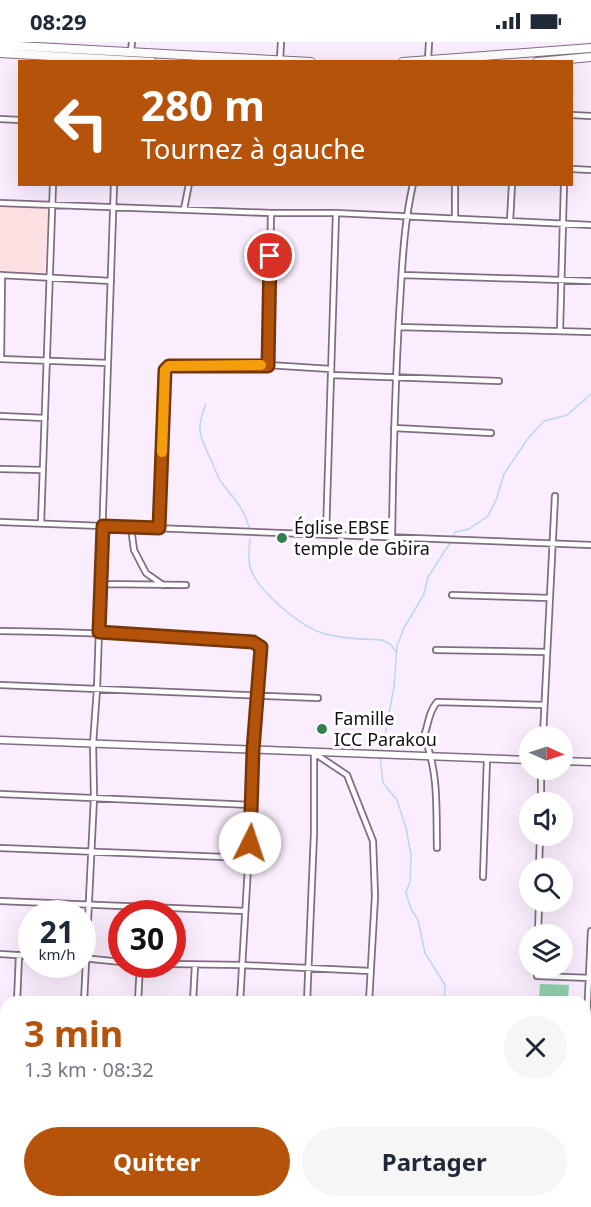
<!DOCTYPE html>
<html lang="fr">
<head>
<meta charset="utf-8">
<style>
  :root { --surface:#fff; --page:#f6f6f7; --text:#1f2937; --muted:#747a83; --accent:#b45309 }
  body { margin:0; font-family:"Noto Sans",sans-serif; background:var(--page); color:var(--text); height:100vh; display:flex; flex-direction:column; font-size:22px; white-space:nowrap }
  * { box-sizing:border-box; margin:0 }
  p { font-size:20px; color:var(--muted) }
  .icon { flex:none; width:33px; height:33px; fill:none; stroke:currentColor; stroke-width:2; stroke-linecap:round; stroke-linejoin:round }
  .map { position:relative; flex:1; overflow:hidden }
  .side { position:absolute; left:0px; top:954px; width:591px; height:212px; display:flex; flex-direction:column; background:var(--surface); border-radius:18px 18px 0 0; box-shadow:0 6px 24px #0002 }
  .side>* { flex:none }
  .guide { position:absolute; left:18px; top:18px; width:555px; height:126px; border-radius:0px; box-shadow:0 6px 24px #0002; background:#b45309; color:#fff; overflow:hidden }
  .needle { width:39px; rotate:93deg }
  .tools { position:absolute; left:519px; top:684px; display:grid; gap:12px }
  .tools a { display:grid; place-items:center; width:54px; height:54px; border-radius:50%; background:var(--surface); box-shadow:0 6px 24px #0002; font-size:30px }
  .speed { position:absolute; left:18px; top:858px; display:flex; gap:12px; font-size:30px; font-weight:700; text-align:center }
  .speed>* { display:grid; place-content:center; width:78px; height:78px; border-radius:50%; background:var(--surface); box-shadow:0 6px 24px #0002; line-height:1 }
  .speed small { font-size:15px; font-weight:400 }
  .speed .limit { border:9px solid #d22; background:#fff; color:#111 }
  .pin { position:absolute; display:grid; place-items:center; width:51px; height:51px; color:#fff; margin:-26px; border:3px solid #fff; border-radius:50%; box-shadow:0 2px 6px #0007 }
  .me { position:absolute; width:66px; margin:-33px; rotate:4deg; stroke-linejoin:round; filter:drop-shadow(0 0 4px #0008) }
  .turn { display:flex; align-items:center; gap:21px; height:126px; padding:0 24px; font-size:27px }
  .turn .icon { width:78px; height:78px; stroke-width:2.5 }
  .turn b { display:block; font-size:42px; line-height:51px }
  .round { display:grid; place-items:center; flex:none; width:63px; height:63px; border-radius:32px; background:var(--page) }
  .summary { display:flex; align-items:center; justify-content:space-between; height:102px; padding:0 24px }
  h1 { font-size:36px; font-weight:700; line-height:45px; color:var(--accent) }
  .cta { display:flex; gap:12px; margin-top:auto; padding:12px 24px }
  .cta a { flex:1; height:69px; border-radius:36px; background:var(--accent); color:#fff; font-size:24px; font-weight:700; line-height:69px; text-align:center }
  .cta a+a { background:var(--page); color:var(--text) }
  .status { display:flex; justify-content:space-between; align-items:center; height:42px; padding:0 30px; background:var(--surface); direction:ltr }
  .status svg { height:16px; fill:currentColor }
  .map>svg:first-child { display:block }
  .commercial { fill:#fce1e2 }
  .green { fill:#90d1ab }
  .lines { fill:none; stroke-linecap:round; stroke-linejoin:round }
  .stream { stroke:#bbd5f5; stroke-width:1.5 }
  .minor-casing { stroke:#806d84; stroke-width:8 }
  .tertiary-casing { stroke:#806d84; stroke-width:9 }
  .primary-casing { stroke:#806d84; stroke-width:10 }
  .minor { stroke:#fff; stroke-width:4.5 }
  .tertiary { stroke:#fff; stroke-width:6 }
  .primary { stroke:#fff; stroke-width:8 }
  .route-casing { stroke:#753606; stroke-width:15 }
  .route { stroke:#b45309; stroke-width:10 }
  .slow { stroke:#f59e0b; stroke-width:10 }
  .poi-dot { fill:#327e4d; stroke:#fff; stroke-width:2 }
  .labels { text-anchor:middle; stroke-width:6; stroke-linejoin:round; paint-order:stroke }
  .poi-label { font-size:18px; fill:#140d15; stroke:#fff; text-anchor:start }
</style>
</head>
<body>
<div class="status"><b>08:29</b><svg viewBox="0 0 49 12"><path d="M0 12V9h3v3zM5 12V6h3v6zM10 12V3h3v9zM15 12V0h3v12zM26 1h20v11H26zM47 4h2v5h-2z"/></svg></div>
<div class="map">
<svg width="591" height="1165" viewBox="0 0 591 1165">
  <rect width="100%" height="100%" fill="#faedfd"/>
  <!-- commercial -->
  <path class="commercial" d="M0,163H48L45,231L0,230Z"/>
  <!-- green -->
  <path class="green" d="M540,942L569,943L568,957L539,956Z"/>
  <g class="lines">
    <!-- stream -->
    <path class="stream" d="M206,362C195,388 200,395 212,420C215,427 217,435 222,441C233,456 245,467 249,485
      M250,497C249,506 248,516 250,525C257,549 299,583 322,591C341,597 363,597 382,598L390,602L397,611
      M382,709L394,645L397,604L404,586L424,552L428,535L452,498L455,490L469,487L488,474L496,458L504,432L529,395L544,379L567,373L591,352
      M380,714L383,741L397,758L406,786L411,813L410,839L406,851L411,867L418,878L425,911L445,943L444,960
      M0,1128L6,1133
      M29,1160L34,1165
      M444,1165L449,1160"/>
    <!-- minor casing -->
    <g class="minor-casing">
      <path id="minor" d="M131,9L132,0
        M280,18L281,0
        M428,18L429,0
        M572,73L591,74
        M0,77L20,78
        M572,127L591,128
        M0,161L271,171H336L591,183
        M184,167L189,142
        M455,176V142
        M510,179L512,142
        M0,233L111,239
        M402,233L591,239
        M399,285L591,290
        M560,288L564,142
        M0,317L108,321
        M1,317L2,233
        M268,323L271,171
        M331,333L499,339
        M0,374L45,376
        M394,386L491,391
        M0,427L43,428
        M0,480L591,503
        M41,481L53,142
        M131,485L134,508L146,531L163,543
        M158,486L165,328L169,324L268,323L331,327
        M326,493L336,171
        M392,496C393,422 395,349 399,275C402,230 403,186 413,142
        M101,542L186,543
        M452,553L550,556
        M0,589C85,590 169,594 253,600L258,601L261,605L240,960
        M436,608L547,610
        M0,643L318,656
        M543,694L555,454
        M314,711L347,733L373,799L375,854L369,960
        M0,752L252,763
        M541,760V728
        M0,806L249,816
        M437,806C436,767 439,731 424,694C429,681 428,671 437,660L544,663
        M539,826L540,794
        M483,835L487,716
        M0,859L245,869
        M538,892L539,860
        M0,912L32,914
        M82,916L122,920
        M172,922L242,923L370,929
        M537,926V934L591,936
        M17,960L19,913
        M84,960L94,755L93,702L97,647L114,142
        M138,960L140,922
        M193,960L195,923
        M307,960L314,791V711
        M585,1020L591,889
        M585,1118L591,1119
        M280,1165V1160
        M579,1165V1160"/>
    </g>
    <!-- tertiary casing -->
    <g class="tertiary-casing">
      <path id="tertiary" d="M0,698L530,718
        M562,719L591,720
        M0,1099L6,1100
        M389,1160L425,1165"/>
    </g>
    <!-- primary casing -->
    <g class="primary-casing">
      <path id="primary" d="M0,3L311,20
        M0,11L152,20
        M403,20L591,6
        M537,20L591,15"/>
    </g>
    <!-- minor -->
    <use href="#minor" class="minor"/>
    <!-- tertiary -->
    <use href="#tertiary" class="tertiary"/>
    <!-- primary -->
    <use href="#primary" class="primary"/>
  </g>
  <g class="lines">
    <!-- route casing -->
    <g class="route-casing">
      <path id="route" d="M250,801L253,708L261,605L253,600L99,590L103,484L159,486L165,328L169,324H268L270,214"/>
    </g>
    <!-- route -->
    <use href="#route" class="route"/>
    <!-- slow -->
    <path class="slow" d="M162,410L165,328L169,324L261,323"/>
  </g>
  <!-- markers -->
  <g class="poi-dot">
    <circle cx="282" cy="496" r="6"/>
    <circle cx="322" cy="687" r="6"/>
  </g>
  <g class="labels">
    <!-- poi labels -->
    <g class="poi-label">
      <text x="294" y="492">Église EBSE<tspan x="294" dy="21">temple de Gbira</tspan></text>
      <text x="334" y="683">Famille<tspan x="334" dy="21">ICC Parakou</tspan></text>
    </g>
  </g>
</svg>
<div class="tools">
<a><svg class="needle" viewBox="-14 -14 28 28"><path d="M0-13l5 13h-10z" fill="#e53935"/><path d="M0 13l5-13h-10z" fill="#747a83"/></svg></a>
<a><svg class="icon" aria-label="sound" viewBox="0 0 24 24"><path d="M4 9h4l5-4v14l-5-4H4zM17 9q2 3 0 6"/></svg></a>
<a><svg class="icon" aria-label="search" viewBox="0 0 24 24"><circle cx="10" cy="10" r="6"/><path d="M15 15l6 6"/></svg></a>
<a><svg class="icon" aria-label="layers" viewBox="0 0 24 24"><path d="M12 4l9 5-9 5-9-5zM3 14l9 5 9-5"/></svg></a>
</div>
<div class="speed"><div>21<small>km/h</small></div><div class="limit">30</div></div>
<div class="pin" style="left:270px;top:214px;background:#d93025"><svg class="icon" aria-label="arrive" viewBox="0 0 24 24"><path d="M6 21V4h12l-3 4 3 4H6"/></svg></div>
<svg class="me" style="left:250px;top:801px" viewBox="-20 -20 40 40"><circle r="19" fill="#fff"/><path d="M0-13L10 11 0 6-10 11z" fill="#b45309"/></svg>
<div class="guide">
<div class="turn"><svg class="icon" aria-label="left" viewBox="0 0 24 24"><path d="M17 20v-9H6M10 6l-5 5 5 5"/></svg><div><b>280 m</b>Tournez à gauche</div></div>
</div>
<section class="side">
<div class="summary"><div><h1>3 min</h1><p>1.3 km · 08:32</p></div><a class="round"><svg class="icon" aria-label="close" viewBox="0 0 24 24"><path d="M6 6l12 12M18 6L6 18"/></svg></a></div>
<div class="cta"><a>Quitter</a><a>Partager</a></div>
</section>
</div>
</body>
</html>
